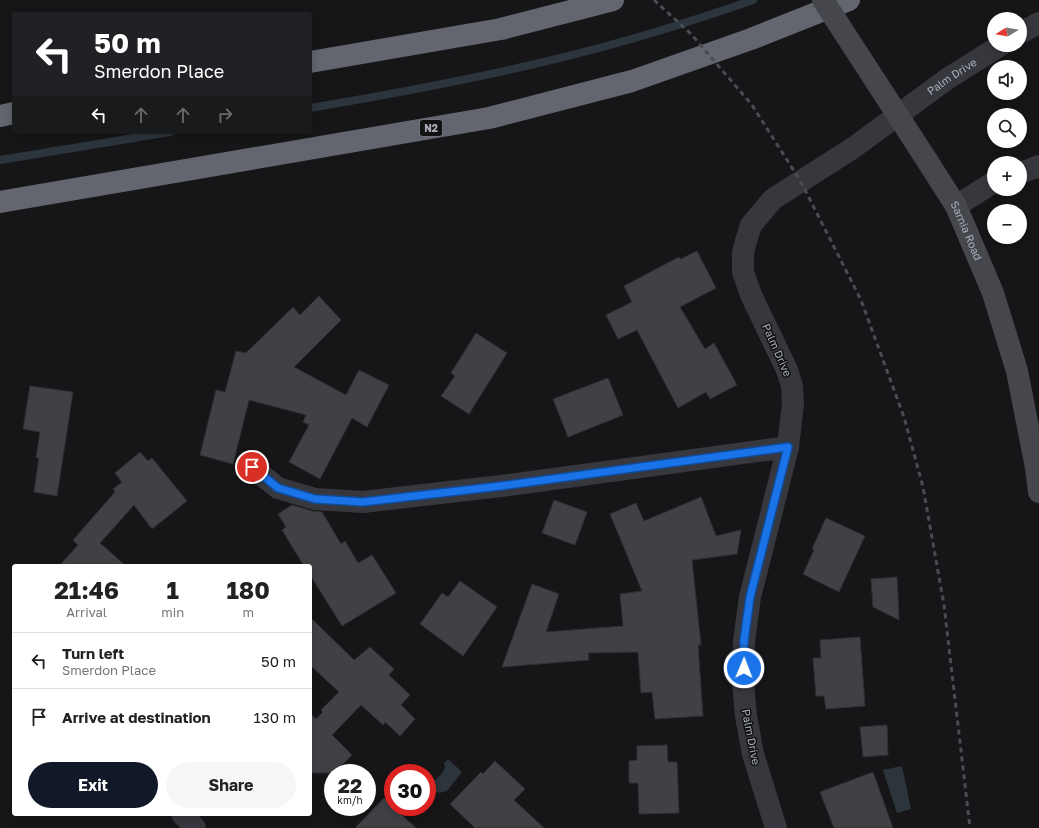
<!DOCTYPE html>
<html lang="en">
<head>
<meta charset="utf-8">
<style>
  :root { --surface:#fff; --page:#f6f6f6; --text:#222; --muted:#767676; --line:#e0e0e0; --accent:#111827 }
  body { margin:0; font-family:"Golos Text",sans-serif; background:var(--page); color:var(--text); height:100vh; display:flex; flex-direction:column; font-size:15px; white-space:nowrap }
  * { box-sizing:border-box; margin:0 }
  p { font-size:13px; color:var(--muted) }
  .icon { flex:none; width:22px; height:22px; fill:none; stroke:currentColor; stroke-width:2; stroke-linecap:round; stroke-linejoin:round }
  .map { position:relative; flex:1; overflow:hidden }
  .drawer { position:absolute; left:12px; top:564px; width:300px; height:252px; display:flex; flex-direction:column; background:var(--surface); border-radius:4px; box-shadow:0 2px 10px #0003 }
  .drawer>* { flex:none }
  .hud { position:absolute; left:12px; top:12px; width:300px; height:122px; border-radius:4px; box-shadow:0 2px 10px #0003; background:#202124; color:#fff; overflow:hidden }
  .needle { width:26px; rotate:259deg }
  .buttons { position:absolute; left:987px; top:12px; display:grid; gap:8px }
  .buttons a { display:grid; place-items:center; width:40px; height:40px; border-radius:50%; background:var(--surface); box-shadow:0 2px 10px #0003; font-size:20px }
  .speed { position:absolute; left:324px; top:764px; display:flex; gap:8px; font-size:20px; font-weight:700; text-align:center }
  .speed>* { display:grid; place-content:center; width:52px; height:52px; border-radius:50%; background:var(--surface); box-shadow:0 2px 10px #0003; line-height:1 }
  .speed small { font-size:10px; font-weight:400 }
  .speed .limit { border:6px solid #d22; background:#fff; color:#111 }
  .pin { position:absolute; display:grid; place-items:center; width:34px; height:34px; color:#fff; margin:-17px; border:2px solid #fff; border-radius:50%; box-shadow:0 1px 4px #0007 }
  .me { position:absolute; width:44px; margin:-22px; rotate:1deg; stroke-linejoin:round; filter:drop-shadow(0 0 3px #0008) }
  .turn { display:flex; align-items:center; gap:14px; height:84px; padding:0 16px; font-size:18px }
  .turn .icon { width:52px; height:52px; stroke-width:2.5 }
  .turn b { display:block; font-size:28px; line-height:34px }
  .lanes { display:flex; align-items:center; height:38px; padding:0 16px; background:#0003; justify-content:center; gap:20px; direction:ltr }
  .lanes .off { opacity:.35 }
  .eta { display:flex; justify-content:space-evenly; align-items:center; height:68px; text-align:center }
  .eta b { font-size:24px; font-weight:700; line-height:28px }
  .button { display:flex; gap:8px; margin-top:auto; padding:8px 16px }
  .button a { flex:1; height:46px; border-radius:24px; background:var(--accent); color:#fff; font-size:16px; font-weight:700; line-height:46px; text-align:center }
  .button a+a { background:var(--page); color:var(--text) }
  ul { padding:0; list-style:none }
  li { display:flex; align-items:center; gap:12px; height:56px; padding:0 16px; border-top:1px solid var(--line) }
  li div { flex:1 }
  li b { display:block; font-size:15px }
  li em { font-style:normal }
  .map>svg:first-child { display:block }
  .water { fill:#2c353c }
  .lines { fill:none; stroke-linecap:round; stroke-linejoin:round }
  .stream { stroke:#2c353c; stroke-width:8 }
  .building { fill:#404145; stroke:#303034 }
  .street { stroke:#37383d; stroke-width:22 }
  .secondary { stroke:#45474d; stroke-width:22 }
  .highway { stroke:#63666e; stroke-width:22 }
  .rail { stroke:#4a4c52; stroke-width:3; stroke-dasharray:5 4; stroke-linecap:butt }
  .secondary-bridge { stroke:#45474d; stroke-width:22 }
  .route-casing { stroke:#114b97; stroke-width:10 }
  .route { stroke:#1a73e8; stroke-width:7 }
  .labels { text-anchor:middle; stroke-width:3; stroke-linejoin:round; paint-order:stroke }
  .shield { fill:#111113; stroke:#7b7e86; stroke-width:1 }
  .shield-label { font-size:10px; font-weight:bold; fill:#a8adb8 }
  .street-label { font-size:11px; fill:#a8adb8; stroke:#111113 }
</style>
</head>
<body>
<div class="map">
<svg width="1039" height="828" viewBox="0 0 1039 828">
  <rect width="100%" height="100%" fill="#161618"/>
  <!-- water -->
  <path class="water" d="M448,759L462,772L447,791L439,793L433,791L429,785C435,779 448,772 444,763Z
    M902,766L911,809L897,813L883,770Z"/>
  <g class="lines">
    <!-- stream -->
    <path class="stream" d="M310,108C434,87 558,63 678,25C703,17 728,9 753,0
      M0,160L170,132"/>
  </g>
  <!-- building -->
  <path class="building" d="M697,251L716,288L680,307L705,349L714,343L737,385L710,399L706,392L678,408L637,330L618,339L606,315L632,302L624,286L679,257L681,259Z
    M319,296L341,320L294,367L346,395L359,370L389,385L367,427L352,418L320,479L289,462L309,425L303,422L306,415L249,400L233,464L200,455L216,390L225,392L236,351L246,353L293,307L300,315Z
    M476,333L507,353L469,414L441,396L455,376L451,373Z
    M608,378L623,415L568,437L553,399Z
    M30,386L73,392L57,496L34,492L39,458H36L40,432L23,429Z
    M140,452L148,461L152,458L187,501L152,529L134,505L100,543L126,566H59L78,545L73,540L115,492L113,489L122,482L115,473Z
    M701,497L716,536L741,530L737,554L692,560L701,645H698L703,716L655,719L652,692L641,693L638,652L588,653L589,660L502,667L532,584L559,594L546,632L623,626L620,594L642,591L610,514L636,503L644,521Z
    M554,500L587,512L575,545L542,533Z
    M292,505L312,511L322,512L341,544L345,541L358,563L372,555L396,593L342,626L310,575V566H304L282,530L286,527L278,514Z
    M826,518L865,536L839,592L803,574L814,550L812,549Z
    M897,577L898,595L899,620L873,607L871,579Z
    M460,581L497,607L463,656L420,624L442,593L448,597Z
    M310,617L354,660L370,647L394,669L389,675L410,695L401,705L415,719L400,736L385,722L383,725L361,705L332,735L352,755L334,773H310V713L316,719L323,712L321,710L339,692L310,665Z
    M860,637L865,706L826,709L824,696H816L813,658H821L820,640Z
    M887,725L888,755L863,757L860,727Z
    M667,745L668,762H677L679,813L639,814L638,783H629V761L637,760V746Z
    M495,761L525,789L514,800L544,828H475L450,804L481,772L483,774Z
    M873,772L893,828H834L820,792Z
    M384,798L393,807L416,828H355Z"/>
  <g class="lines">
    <!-- street -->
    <g class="street">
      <path d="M1020,33L1039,23"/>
      <path d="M1020,173L1039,166"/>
      <path d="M956,206L994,182"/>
      <path d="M252,467L278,488L315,499L363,502L501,486L788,447"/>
      <path d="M182,814L195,828"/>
      <path id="s1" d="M776,828L753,754L746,716L743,682L744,641L750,597L788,447L793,404L792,386L787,370L751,295L743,272V253L746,241L751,225L773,199L853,148L947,79L1001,45"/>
    </g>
    <!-- secondary -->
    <path class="secondary" id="s2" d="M928,162L956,206L993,293L1017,371L1036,468L1039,492"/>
    <!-- highway -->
    <path class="highway" d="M310,62L501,29L613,0
      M0,116L14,113
      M0,202L489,118L632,81L751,39L849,0"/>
    <!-- rail -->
    <path class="rail" d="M654,0L691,34L752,105L801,182L861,300L904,417L923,487L944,605L970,828"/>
    <!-- secondary-bridge -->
    <path class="secondary-bridge" d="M823,0L928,162"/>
  </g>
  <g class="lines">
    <!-- route casing -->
    <g class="route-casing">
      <path id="route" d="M252,467L278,488L315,499L363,502L501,486L788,447L750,597L744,641V668"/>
    </g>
    <!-- route -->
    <use href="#route" class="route"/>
  </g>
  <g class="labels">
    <!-- shield labels -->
    <rect class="shield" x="420" y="120" width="22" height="16" rx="3"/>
    <g class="shield-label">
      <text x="431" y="132">N2</text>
    </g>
    <!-- street labels -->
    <g class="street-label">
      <text dy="4" stroke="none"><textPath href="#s1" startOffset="875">Palm Drive</textPath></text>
      <text dy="4" stroke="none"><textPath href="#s2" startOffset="79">Sarnia Road</textPath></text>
      <text transform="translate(777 350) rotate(66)" y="4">Palm Drive</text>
      <text transform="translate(751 737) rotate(79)" y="4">Palm Drive</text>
    </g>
  </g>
</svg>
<div class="buttons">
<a><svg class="needle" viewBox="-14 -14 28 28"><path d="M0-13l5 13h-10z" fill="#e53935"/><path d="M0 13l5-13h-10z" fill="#767676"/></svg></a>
<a><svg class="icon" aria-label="sound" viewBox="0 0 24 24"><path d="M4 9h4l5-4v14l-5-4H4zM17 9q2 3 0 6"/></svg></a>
<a><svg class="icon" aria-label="search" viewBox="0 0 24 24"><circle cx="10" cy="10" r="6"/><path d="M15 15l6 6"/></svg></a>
<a>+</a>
<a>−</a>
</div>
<div class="speed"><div>22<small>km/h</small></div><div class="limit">30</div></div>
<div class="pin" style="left:252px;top:467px;background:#d93025"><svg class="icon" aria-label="arrive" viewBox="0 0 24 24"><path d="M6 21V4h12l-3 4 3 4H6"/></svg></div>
<svg class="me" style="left:744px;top:668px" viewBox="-20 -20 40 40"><circle r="17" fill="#1a73e8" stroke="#fff" stroke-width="3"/><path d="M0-11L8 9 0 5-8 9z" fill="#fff"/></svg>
<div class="hud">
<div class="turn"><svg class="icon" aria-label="left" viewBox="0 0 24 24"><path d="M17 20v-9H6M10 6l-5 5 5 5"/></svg><div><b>50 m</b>Smerdon Place</div></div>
<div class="lanes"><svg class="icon" aria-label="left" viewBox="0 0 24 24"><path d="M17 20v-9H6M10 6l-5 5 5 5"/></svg><svg class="icon off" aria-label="ahead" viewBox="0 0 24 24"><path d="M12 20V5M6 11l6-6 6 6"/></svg><svg class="icon off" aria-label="ahead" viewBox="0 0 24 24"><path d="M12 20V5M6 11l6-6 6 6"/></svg><svg class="icon off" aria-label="right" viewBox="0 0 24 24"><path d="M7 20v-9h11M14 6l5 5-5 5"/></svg></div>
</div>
<section class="drawer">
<div class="eta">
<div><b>21:46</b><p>Arrival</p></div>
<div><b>1</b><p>min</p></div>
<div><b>180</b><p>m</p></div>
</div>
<ul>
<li><svg class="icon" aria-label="left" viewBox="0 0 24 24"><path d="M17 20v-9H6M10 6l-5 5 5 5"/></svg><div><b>Turn left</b><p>Smerdon Place</p></div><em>50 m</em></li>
<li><svg class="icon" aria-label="arrive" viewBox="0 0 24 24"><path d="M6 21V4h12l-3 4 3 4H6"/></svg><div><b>Arrive at destination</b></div><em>130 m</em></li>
</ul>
<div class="button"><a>Exit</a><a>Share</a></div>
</section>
</div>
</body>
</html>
